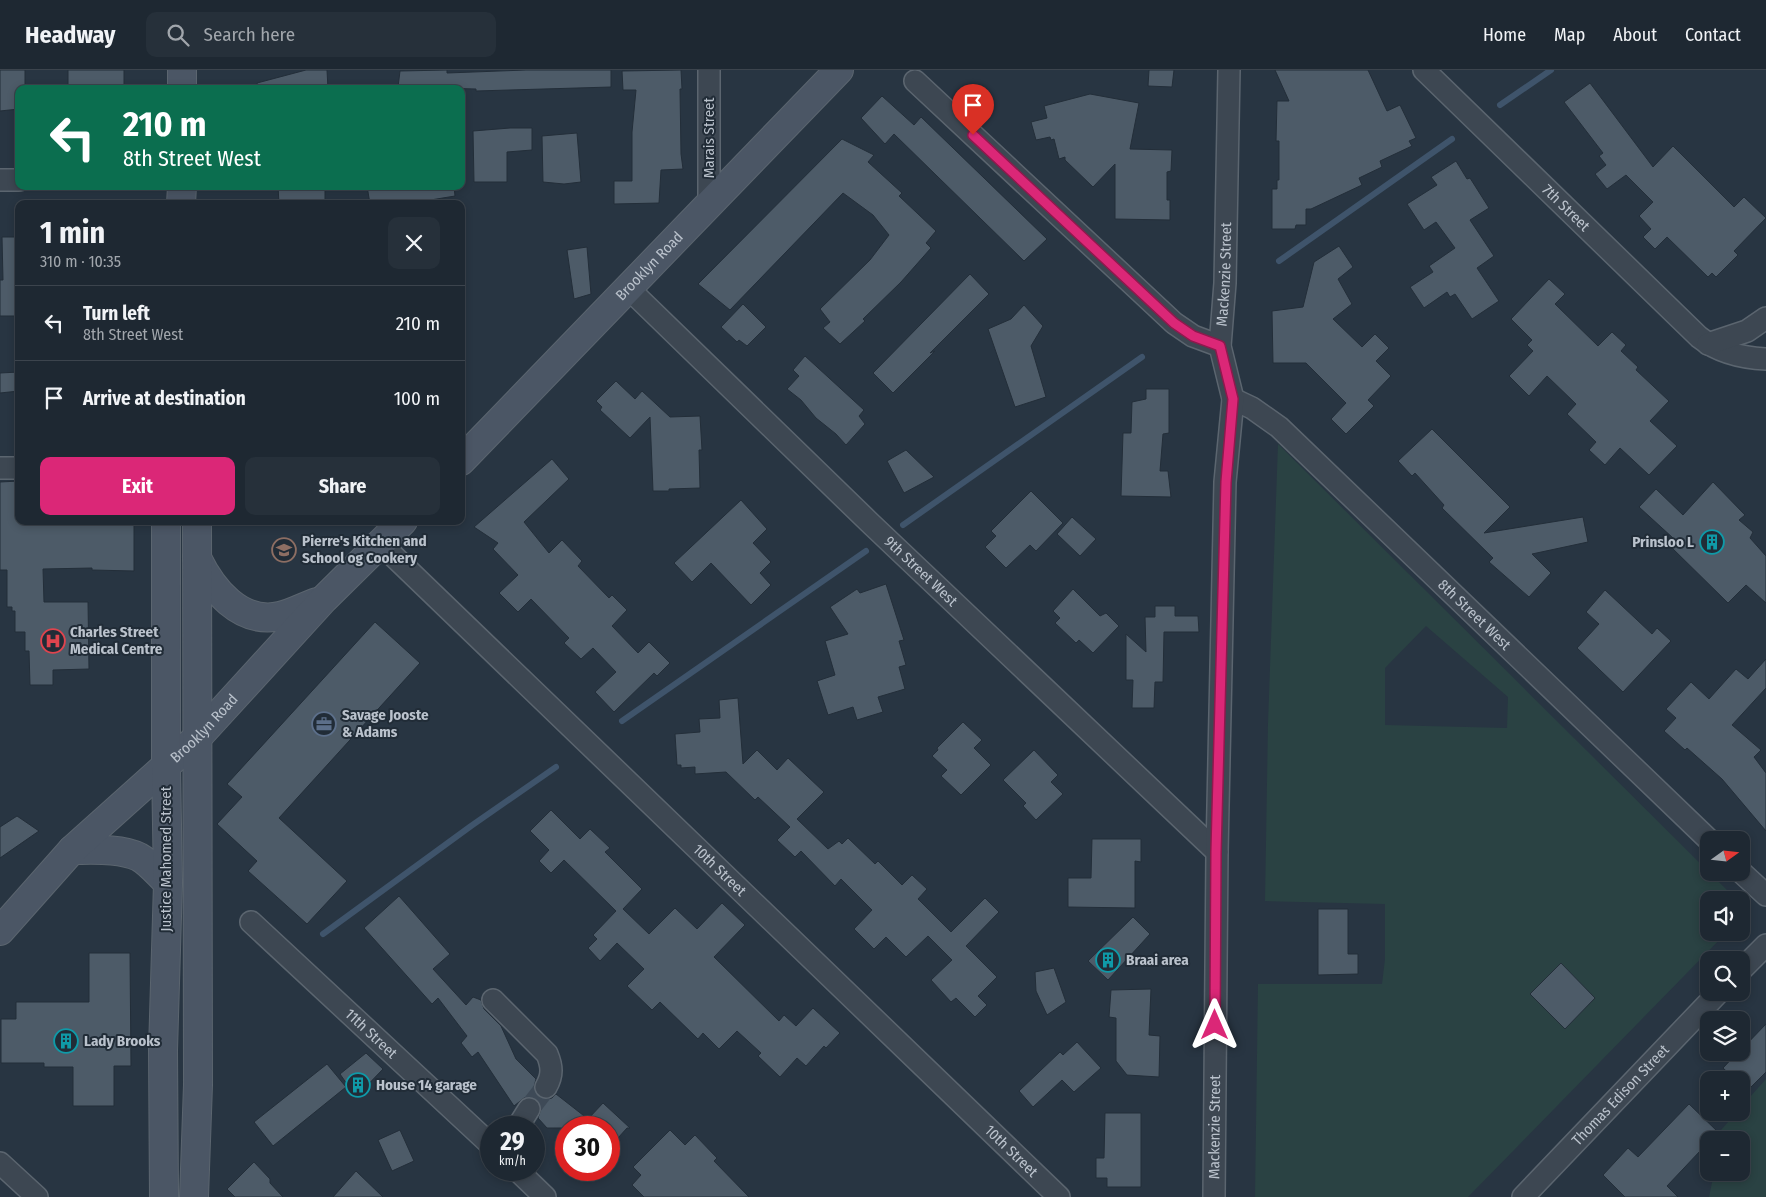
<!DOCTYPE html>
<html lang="en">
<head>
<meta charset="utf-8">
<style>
  :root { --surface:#1e2832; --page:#26303a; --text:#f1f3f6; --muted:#a1a6ac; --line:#3c444d; --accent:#db2777 }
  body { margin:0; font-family:"Fira Sans Condensed",sans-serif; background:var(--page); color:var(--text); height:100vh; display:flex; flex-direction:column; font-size:19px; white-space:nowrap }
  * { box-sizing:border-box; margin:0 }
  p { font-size:16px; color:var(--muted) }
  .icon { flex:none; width:28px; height:28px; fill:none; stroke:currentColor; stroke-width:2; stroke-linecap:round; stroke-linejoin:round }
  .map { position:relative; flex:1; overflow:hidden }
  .side { position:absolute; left:15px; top:130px; width:450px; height:325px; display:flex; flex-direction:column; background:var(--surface); border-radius:10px; box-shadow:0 2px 8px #0003,0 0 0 1px var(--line) }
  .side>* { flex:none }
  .top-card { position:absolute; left:15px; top:15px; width:450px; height:105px; border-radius:10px; box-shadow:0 2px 8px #0003,0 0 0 1px var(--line); background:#0b6e4f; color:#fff; overflow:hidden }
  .needle { width:32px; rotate:75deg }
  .tools { position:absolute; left:1700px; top:761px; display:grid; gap:10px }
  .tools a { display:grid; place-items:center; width:50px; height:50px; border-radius:10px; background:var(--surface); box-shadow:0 2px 8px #0003,0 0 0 1px var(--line); font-size:25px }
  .speed { position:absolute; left:480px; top:1046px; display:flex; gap:10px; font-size:25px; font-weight:700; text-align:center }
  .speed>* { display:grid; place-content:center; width:65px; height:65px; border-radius:50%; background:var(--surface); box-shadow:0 2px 8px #0003,0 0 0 1px var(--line); line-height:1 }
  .speed small { font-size:12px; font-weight:400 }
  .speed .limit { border:8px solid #d22; background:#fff; color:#111 }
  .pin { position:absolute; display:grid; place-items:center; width:42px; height:42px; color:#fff; margin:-51px -21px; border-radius:50% 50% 50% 0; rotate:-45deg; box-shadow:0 0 5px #0007 }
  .pin .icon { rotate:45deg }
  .me { position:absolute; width:55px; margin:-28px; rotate:0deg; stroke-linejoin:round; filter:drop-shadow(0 0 4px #0008) }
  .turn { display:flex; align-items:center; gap:18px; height:105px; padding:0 25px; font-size:22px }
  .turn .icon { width:65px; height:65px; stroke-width:2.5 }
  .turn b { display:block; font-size:35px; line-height:42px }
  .round { display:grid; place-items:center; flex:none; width:52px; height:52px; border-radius:10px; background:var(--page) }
  .summary { display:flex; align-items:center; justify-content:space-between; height:85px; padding:0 25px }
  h1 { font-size:30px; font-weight:700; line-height:38px }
  .cta { display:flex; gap:10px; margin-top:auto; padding:10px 25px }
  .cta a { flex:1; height:58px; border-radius:10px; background:var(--accent); color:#fff; font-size:20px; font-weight:700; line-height:58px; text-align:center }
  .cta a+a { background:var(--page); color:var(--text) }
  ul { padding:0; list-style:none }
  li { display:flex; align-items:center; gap:15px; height:75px; padding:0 25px; border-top:1px solid var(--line) }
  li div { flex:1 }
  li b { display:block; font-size:19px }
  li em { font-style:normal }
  header { display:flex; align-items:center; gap:30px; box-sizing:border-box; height:70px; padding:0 25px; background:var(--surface); border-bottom:1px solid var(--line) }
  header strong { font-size:24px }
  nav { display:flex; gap:28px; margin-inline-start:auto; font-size:18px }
  .search { width:350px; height:45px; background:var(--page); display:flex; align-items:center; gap:12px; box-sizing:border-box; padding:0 18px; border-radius:10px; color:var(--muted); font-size:19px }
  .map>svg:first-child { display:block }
  .green { fill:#2a4243; fill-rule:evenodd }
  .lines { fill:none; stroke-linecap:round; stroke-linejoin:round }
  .stream { stroke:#3f546b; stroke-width:6 }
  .building { fill:#4d5b68; stroke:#232e39 }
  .minor-tunnel { stroke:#3e4a57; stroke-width:21; stroke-dasharray:21 11; stroke-linecap:butt }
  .minor-casing { stroke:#5b656f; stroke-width:24 }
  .secondary-casing { stroke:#5b656f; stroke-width:30 }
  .minor { stroke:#3d4752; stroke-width:21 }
  .secondary { stroke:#4b5665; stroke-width:28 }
  .route-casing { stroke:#8e194d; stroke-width:12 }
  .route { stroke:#db2777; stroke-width:9 }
  .labels { text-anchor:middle; stroke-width:4; stroke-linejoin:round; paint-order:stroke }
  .street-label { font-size:15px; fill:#bac2cc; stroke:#212c37 }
  .poi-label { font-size:15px; font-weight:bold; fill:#bac2cc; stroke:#212c37; text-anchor:start }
</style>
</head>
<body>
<header>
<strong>Headway</strong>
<div class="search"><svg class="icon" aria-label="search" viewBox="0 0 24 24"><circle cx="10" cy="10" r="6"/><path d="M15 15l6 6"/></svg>Search here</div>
<nav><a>Home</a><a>Map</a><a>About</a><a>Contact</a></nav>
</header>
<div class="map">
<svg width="1766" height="1127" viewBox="0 0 1766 1127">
  <rect width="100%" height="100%" fill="#283542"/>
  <!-- green -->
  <path class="green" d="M1278,374L1733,826L1734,830H1709V862L1726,863L1468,1127H1255L1258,914H1382L1385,889V834L1265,831L1268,653ZM1426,556L1508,627L1507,658L1385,655V598Z
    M1766,1009V1127H1709L1714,1103L1741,1102V1070H1720L1721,1060L1736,1043L1741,1042V1037Z"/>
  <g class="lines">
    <!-- stream -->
    <path class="stream" d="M1500,35L1551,0
      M1279,191L1452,69
      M903,455L1142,287
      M622,651L866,481
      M323,864L471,756L556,697"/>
  </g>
  <!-- building -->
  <path class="building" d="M0,0H25V18L19,19V39L0,41Z
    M68,0H124V19H68Z
    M306,0H327L328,19H258L257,13Z
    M447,0V3L526,0H611V17L476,21V19L398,17L400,1Z
    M681,0L682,19H680L681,84L683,99L661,100L659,133L614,134V111H632V62L636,20H623L622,1Z
    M1149,0H1174L1172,17L1148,16Z
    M1275,0H1368L1387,41L1400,35L1416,68L1409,71L1412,76L1380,91L1382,97L1359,108L1362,115L1311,139H1306V155H1296L1295,159H1272V119H1277V110H1279V71H1276L1277,31H1289Z
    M1590,13L1653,97L1673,76L1734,137L1744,127L1766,148L1734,181L1738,185L1716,207L1712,203L1708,207L1667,167L1655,179L1643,167L1651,159L1639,146L1653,132L1626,105L1607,119L1595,104L1606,95L1599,86L1603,83L1564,32Z
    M1090,24L1139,33L1130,79L1172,80L1171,101L1167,102V130H1170V150L1115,149V94L1093,117L1065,90V87L1059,89L1054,69L1051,70L1050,67L1036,70L1031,52L1047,48L1044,36Z
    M882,26L914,55L921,47L1047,169L1024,191L894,64L885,74L861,48Z
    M510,58H532V80L507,82V112H474L473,61Z
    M577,63L581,112L564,114L543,112L542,66Z
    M842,69L874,85L868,92L902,123L899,126L936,161L926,173L931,178L901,212L863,249L865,251L840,274L823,258L830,252L820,239L870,190L889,165L873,145L843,123L730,240L698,214Z
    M1456,91L1467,109L1470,108L1489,138L1470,150L1494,186L1477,198L1499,231L1472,249L1455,224L1450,227L1447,222L1424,238L1410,217L1433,202L1429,196L1455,178L1436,152L1424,160L1407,134L1437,115L1431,107Z
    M278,116H325V134H279Z
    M367,116H454L455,126L406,134H370Z
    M2,167H19V246H0V210H3Z
    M1339,176L1353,197L1338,209L1352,234L1333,249L1362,277L1375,264L1389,278L1376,291L1391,306L1368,330L1374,336L1346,364L1331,349L1346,333L1306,293H1273L1272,241L1303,237L1314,192Z
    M587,177L591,224L574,229L567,180Z
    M970,204L989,224L930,283L935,281L893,323L873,303Z
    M1549,209L1565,224L1555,234L1598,276L1612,262L1626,275L1621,281L1638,297L1636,300L1669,331L1650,351L1677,376L1649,405L1620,378L1605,395L1589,380L1596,372L1567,344L1576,334L1547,306L1529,326L1509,306L1533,281L1527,275L1532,270L1511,249Z
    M743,234L766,257L747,276L739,270L737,272L721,257Z
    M1024,235L1043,256L1031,276L1046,327L1015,337L988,259L1011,249Z
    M805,286L864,340L859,346L865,354L846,375L836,364L816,348L801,330L787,319L799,306L793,300Z
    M19,302V321L0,323V303Z
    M616,311L635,329L642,321L670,347L700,346L702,380H699L700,418L669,419V421H653L650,347L630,368L600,340L602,337L596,331Z
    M1146,319H1169V363L1163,364L1160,401H1168L1171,427L1121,426L1123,363H1131L1132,332L1146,329Z
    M1432,359L1510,437L1484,463L1583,447L1588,472L1532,484L1551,503L1529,527L1489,492L1493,488L1442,438L1444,435L1415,403L1412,406L1398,391Z
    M906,380L934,407L904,423L887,391Z
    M552,389L569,409L524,452L549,483L562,470L582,491L578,496L609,528L612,525L627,540L612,556L638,583L649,572L670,593L657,606L654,603L614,642L595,622L616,602L593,578L581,589L564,573L569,568L531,529L518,542L499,523L518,505L493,479L498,473L474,457Z
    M19,411V451H131V454H134V501L92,500V498L43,499L44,532H88L89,599L53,600V615H30L29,581H25V562H15V541H12V537H7V500H0V412Z
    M1713,412L1745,445L1739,450L1753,462L1750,468L1766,486V533L1746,515L1728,533L1669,475L1673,468L1639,437L1656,419L1683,445Z
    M1031,421L1063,453L1036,481L1030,475L1006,498L985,477L996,466L991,461Z
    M741,430L767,459L753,473L771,492L760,503L771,515L751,535L711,493L692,512L674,493Z
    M1072,447L1096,469L1080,486L1057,464Z
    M886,514L904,570L899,571L906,595L899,597L905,619L878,627L883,642L857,650L853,637L828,645L817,611L835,605L825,571L848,564L830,537L857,519L860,523Z
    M1073,519L1100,546L1106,543L1119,556L1093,583L1079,570L1076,573L1055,553L1060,548L1053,541Z
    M1605,520L1652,564L1657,558L1671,571L1623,622L1577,578L1599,554L1586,542Z
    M1155,536H1175V546H1198L1199,562H1164L1163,612H1155L1154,638H1132L1133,610H1126V564L1146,582L1145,547H1155Z
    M375,552L420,593L279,748L347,811L307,854L248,801L257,791L217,754L242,727L227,714Z
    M1766,589V618L1732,655L1761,680L1754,687L1766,703V761L1722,709L1687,678L1685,680L1664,661L1676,648L1666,639L1691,612L1709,629L1736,599L1748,609Z
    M738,628L743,694L757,680L777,700L788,688L824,722L797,749L828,779L839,771L842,774L848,768L875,794L878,791L902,815L912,805L927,819L918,829L951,862L985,828L999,842L966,876L997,907L978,926L987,935L975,947L956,928L951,932L931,910L952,890L928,866L906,887L886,867L874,879L854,859L872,840L841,809L835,816L801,781L795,787L777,770L790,757L758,727L755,730L726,702L695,704V697L681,698V695H677L675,664L700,662L699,649L720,648L719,630Z
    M963,652L982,670L974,678L991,695L961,725L941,706L947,700L932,686L938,680L937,678Z
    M1034,680L1058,705L1051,712L1063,724L1036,750L1023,736L1026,733L1003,710Z
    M551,740L580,769L590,759L610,778L605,782L642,819L623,839L649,864L675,838L697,859L722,833L745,855L714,887L779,951L784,945L796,956L813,938L840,963L826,978L824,976L806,996L797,988L780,1007L758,986L761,983L737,961L719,979L703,963L698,969L660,932L652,940L627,916L644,899L617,873L600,891L588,878L597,869L593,865L616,841L564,790L551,803L539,791L549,780L530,761Z
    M17,746L39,761L0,788V757Z
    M1092,769H1141V792L1135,791V838L1068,837V808H1091Z
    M399,826L450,884L433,899L466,935L473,927L481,930L484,939L501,956L516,989L536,1009L534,1017L536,1024L541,1028L546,1029L552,1028L556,1024L588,1049L603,1033L630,1058H627L609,1078V1058H547L538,1048L541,1039L540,1033L536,1029L530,1027L524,1028L514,1036L478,982L472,987L461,973L467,966L438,928L432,934L364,858Z
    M1318,839H1348V884H1358V904L1318,905Z
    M1133,847L1150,864L1108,910L1088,891Z
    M89,883H130L131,996H114V1036H73V997H44V993H1V949H16V932H89Z
    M1561,893L1595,928L1565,959L1530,924Z
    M1054,898L1066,932L1047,945L1036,921L1035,902Z
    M1151,919L1149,965L1160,966L1159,1007L1127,1005L1116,991V948L1109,947L1111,920Z
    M1766,954V1002L1747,1021L1741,1015V1010H1736L1723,998L1738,982H1741V980Z
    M1077,972L1101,998L1074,1022L1062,1010L1033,1037L1019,1021L1060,982L1063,985Z
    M366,983L383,999L356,1027L340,1004Z
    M327,994L346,1017L273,1076L254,1052Z
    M1689,1034L1718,1062L1667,1116L1678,1127H1625L1603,1105L1628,1078L1638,1087Z
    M1105,1043H1141V1117H1107V1108H1096V1088H1104Z
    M400,1060L414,1091L392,1101L378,1070Z
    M670,1060L685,1075L695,1065L717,1088L714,1091L749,1127H644L632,1115L641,1105L633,1097Z
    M254,1092L270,1109V1113L283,1127H235L227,1119Z
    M356,1101L383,1127H333Z"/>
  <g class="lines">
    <!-- minor-tunnel -->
    <path class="minor-tunnel" d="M529,1039L546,1017"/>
    <!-- minor casing -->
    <g class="minor-casing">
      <g id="minor">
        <path d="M709,0V136"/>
        <path id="s1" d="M1424,0L1699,267C1718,282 1743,288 1766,289"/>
        <path d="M915,11L1174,253L1193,266L1220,276"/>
        <path d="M0,110H19"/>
        <path id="s2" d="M629,219L869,452L1217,782"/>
        <path d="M1708,274L1747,261L1766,248"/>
        <path id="s3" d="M1233,329L1252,338L1279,357L1709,770"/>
        <path d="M0,398H19"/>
        <path id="s4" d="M381,474L1059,1127"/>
        <path d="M1741,802L1766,825"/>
        <path id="s5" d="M251,852L491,1075"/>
        <path d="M1741,900L1766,875"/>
        <path d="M493,930L547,984C552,996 553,1005 546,1017"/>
        <path d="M517,1058L529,1039"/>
        <path d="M0,1093L37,1127"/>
        <path d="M517,1100L545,1127"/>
        <path id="s6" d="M1214,1127L1217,782L1225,412L1233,329L1220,276L1225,213L1229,0"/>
        <path id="s7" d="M1523,1127L1719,922"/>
      </g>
    </g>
    <!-- secondary casing -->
    <g class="secondary-casing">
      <g id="secondary">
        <path d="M182,0V19"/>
        <path d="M181,134L182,116"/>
        <path id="s8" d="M461,391L839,0"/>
        <path d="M197,488C212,519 240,555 280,546C293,543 305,536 317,532"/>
        <path d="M72,780C93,780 120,778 139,787C150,793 159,805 168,813"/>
        <path id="s9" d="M0,861L72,780L198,667L324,529L403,451"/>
        <path d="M164,1127L163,980L168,813L166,696V451"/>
        <path d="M194,1127L198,1015L197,451"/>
      </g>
    </g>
    <!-- minor -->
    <use href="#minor" class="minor"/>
    <!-- secondary -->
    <use href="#secondary" class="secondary"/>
  </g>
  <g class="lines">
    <!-- route casing -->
    <g class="route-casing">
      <path id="route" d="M973,65L1174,253L1193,266L1220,276L1233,329L1226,412L1216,782L1215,955"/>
    </g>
    <!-- route -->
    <use href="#route" class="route"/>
  </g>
  <!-- icons -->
  <defs>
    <g id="building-ring" transform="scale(1.25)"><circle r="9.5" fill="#212c37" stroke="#0f9aa8" stroke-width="1.5"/><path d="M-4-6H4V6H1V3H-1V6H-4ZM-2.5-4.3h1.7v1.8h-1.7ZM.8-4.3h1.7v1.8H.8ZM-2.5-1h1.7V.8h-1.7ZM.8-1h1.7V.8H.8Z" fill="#0f9aa8"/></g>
    <g id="school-ring" transform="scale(1.25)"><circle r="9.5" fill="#212c37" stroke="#8d6e63" stroke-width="1.5"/><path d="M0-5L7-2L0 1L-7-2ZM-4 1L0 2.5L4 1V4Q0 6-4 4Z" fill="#8d6e63"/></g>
    <g id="hospital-ring" transform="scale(1.25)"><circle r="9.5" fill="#212c37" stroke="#e0444e" stroke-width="1.5"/><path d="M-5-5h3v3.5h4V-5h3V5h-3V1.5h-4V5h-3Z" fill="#e0444e"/></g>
    <g id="office-ring" transform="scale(1.25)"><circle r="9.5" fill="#212c37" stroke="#5c6f8a" stroke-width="1.5"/><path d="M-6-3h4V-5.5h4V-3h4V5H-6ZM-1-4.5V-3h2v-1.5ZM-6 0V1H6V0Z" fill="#5c6f8a"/></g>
  </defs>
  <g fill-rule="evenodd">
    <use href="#building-ring" x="1712" y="472"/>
    <use href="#school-ring" x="284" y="480"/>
    <use href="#hospital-ring" x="53" y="571"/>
    <use href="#office-ring" x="324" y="654"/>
    <use href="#building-ring" x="1108" y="890"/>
    <use href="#building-ring" x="66" y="971"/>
    <use href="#building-ring" x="358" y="1015"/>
  </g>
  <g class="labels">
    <!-- street labels -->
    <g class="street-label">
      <text transform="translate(709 68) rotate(-90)" y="5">Marais Street</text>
      <text dy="5" stroke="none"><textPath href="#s1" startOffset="198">7th Street</textPath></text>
      <text dy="5" stroke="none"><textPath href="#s8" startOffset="271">Brooklyn Road</textPath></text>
      <text dy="5" stroke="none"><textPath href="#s6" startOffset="925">Mackenzie Street</textPath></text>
      <text dy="5" stroke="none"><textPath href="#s2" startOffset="406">9th Street West</textPath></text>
      <text dy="5" stroke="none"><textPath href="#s3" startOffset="325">8th Street West</textPath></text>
      <text dy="5" stroke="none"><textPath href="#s9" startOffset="288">Brooklyn Road</textPath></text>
      <text transform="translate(166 789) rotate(-90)" y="5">Justice Mahomed Street</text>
      <text dy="5" stroke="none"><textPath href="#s4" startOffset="470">10th Street</textPath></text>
      <text dy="5" stroke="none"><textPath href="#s5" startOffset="164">11th Street</textPath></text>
      <text dy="5" stroke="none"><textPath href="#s7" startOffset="141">Thomas Edison Street</textPath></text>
      <text dy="5" stroke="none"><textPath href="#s6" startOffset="70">Mackenzie Street</textPath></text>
      <text dy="5" stroke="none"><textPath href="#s4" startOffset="875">10th Street</textPath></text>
    </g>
    <!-- poi labels -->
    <g class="poi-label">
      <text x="302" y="476">Pierre's Kitchen and<tspan x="302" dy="17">School og Cookery</tspan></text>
      <text x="1694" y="477" text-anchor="end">Prinsloo L</text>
      <text x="70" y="567">Charles Street<tspan x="70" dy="17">Medical Centre</tspan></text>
      <text x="342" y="650">Savage Jooste<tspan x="342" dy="17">&amp; Adams</tspan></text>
      <text x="1126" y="895">Braai area</text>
      <text x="84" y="976">Lady Brooks</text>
      <text x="376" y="1020">House 14 garage</text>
    </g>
  </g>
</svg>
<div class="tools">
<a><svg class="needle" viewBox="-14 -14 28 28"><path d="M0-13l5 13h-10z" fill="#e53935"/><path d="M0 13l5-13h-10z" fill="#a1a6ac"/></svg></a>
<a><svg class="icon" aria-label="sound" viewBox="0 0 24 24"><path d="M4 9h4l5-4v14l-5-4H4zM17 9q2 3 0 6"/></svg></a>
<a><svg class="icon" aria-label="search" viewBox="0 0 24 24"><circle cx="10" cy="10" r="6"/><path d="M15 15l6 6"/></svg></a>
<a><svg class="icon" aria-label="layers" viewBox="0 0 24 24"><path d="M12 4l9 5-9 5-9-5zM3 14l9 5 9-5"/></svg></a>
<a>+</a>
<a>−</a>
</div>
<div class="speed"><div>29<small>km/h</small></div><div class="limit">30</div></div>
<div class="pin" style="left:973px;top:65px;background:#d93025"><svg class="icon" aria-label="arrive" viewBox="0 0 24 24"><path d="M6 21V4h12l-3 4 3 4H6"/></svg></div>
<svg class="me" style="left:1215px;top:955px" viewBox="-20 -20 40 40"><path d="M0-17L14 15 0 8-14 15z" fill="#db2777" stroke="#fff" stroke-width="4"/></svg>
<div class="top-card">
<div class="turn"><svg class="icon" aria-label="left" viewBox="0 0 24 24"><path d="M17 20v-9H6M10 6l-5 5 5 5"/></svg><div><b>210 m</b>8th Street West</div></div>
</div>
<section class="side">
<div class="summary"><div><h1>1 min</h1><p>310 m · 10:35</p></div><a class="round"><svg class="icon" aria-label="close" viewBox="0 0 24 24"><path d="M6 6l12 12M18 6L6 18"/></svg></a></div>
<ul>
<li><svg class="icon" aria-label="left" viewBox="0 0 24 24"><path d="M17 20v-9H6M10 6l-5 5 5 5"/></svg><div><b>Turn left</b><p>8th Street West</p></div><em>210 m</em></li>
<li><svg class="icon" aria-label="arrive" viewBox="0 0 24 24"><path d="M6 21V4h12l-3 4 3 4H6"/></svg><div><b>Arrive at destination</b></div><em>100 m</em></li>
</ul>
<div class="cta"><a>Exit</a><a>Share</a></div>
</section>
</div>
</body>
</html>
